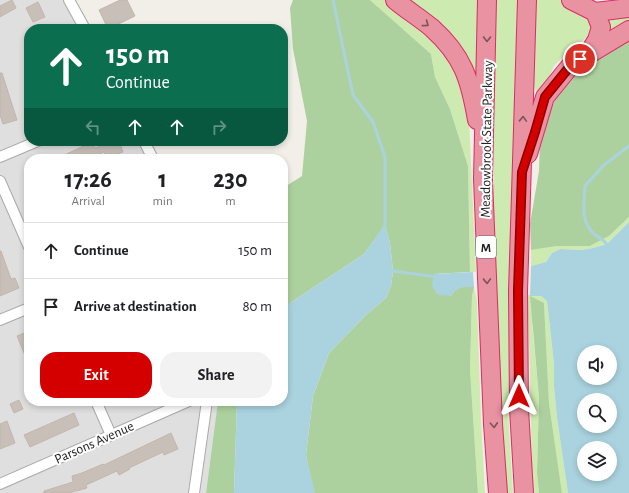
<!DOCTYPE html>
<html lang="en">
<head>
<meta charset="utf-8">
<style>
  :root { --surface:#fff; --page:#f2f2f2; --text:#202124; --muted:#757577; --line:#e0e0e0; --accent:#d40000 }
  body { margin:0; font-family:"Alegreya Sans",sans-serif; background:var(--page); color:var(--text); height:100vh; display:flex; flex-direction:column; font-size:15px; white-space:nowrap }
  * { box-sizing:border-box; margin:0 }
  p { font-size:13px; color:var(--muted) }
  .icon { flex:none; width:22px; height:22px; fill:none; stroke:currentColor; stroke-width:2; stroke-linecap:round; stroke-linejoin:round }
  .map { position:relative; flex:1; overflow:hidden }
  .panel { position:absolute; left:24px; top:154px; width:264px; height:252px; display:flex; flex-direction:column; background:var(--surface); border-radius:16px; box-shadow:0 2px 6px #0003 }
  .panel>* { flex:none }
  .hud { position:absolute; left:24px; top:24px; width:264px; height:122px; border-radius:16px; box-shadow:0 2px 6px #0003; background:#0b6e4f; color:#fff; overflow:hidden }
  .buttons { position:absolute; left:577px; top:345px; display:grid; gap:8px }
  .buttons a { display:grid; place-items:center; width:40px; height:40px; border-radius:50%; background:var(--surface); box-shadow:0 2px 6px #0003; font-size:20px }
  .pin { position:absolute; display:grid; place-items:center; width:34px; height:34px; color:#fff; margin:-17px; border:2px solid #fff; border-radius:50%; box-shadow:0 1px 4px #0007 }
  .me { position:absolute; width:44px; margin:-22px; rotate:0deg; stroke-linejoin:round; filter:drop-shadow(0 0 3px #0008) }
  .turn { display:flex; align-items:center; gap:14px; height:84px; padding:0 16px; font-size:18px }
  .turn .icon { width:52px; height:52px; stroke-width:2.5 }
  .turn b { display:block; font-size:28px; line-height:34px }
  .lanes { display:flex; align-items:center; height:38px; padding:0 16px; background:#0003; justify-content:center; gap:20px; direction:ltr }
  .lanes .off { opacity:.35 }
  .eta { display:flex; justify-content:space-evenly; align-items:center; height:68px; text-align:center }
  .eta b { font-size:24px; font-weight:700; line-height:28px }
  .action { display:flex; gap:8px; margin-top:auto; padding:8px 16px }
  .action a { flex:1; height:46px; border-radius:16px; background:var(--accent); color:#fff; font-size:16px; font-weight:700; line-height:46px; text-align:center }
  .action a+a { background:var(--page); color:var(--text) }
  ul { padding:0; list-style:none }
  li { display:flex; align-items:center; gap:12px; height:56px; padding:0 16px; border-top:1px solid var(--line) }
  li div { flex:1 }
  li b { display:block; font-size:15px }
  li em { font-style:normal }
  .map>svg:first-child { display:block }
  .residential { fill:#e0dfdf }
  .grass { fill:#cdebb0 }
  .forest { fill:#add19e }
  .water { fill:#aad3df; fill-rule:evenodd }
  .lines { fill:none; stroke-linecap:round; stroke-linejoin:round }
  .stream { stroke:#aad3df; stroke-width:3 }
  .building { fill:#c7bfb8; stroke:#c4b6ab }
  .minor-casing { stroke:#a9a9a9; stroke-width:12 }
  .motorway-casing { stroke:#dc2a67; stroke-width:20 }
  .minor { stroke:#fff; stroke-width:10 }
  .motorway { stroke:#e892a2; stroke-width:18 }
  .oneway { stroke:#7b545c }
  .route-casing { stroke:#8a0000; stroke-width:10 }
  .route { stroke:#d40000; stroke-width:7 }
  .labels { text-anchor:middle; stroke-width:4; stroke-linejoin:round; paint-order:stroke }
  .shield { fill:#fff; stroke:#646464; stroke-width:1 }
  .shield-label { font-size:13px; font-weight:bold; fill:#222 }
  .street-label { font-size:14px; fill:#222; stroke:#fff }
</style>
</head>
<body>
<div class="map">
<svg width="629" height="493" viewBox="0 0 629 493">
  <rect width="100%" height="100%" fill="#f2efe9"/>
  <!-- residential -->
  <path class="residential" d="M0,0H73L89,29H29V141H147L157,159H29V401H218L206,493H0Z"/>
  <!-- grass -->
  <path class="grass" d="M370,0H387L440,42L460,75L469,118L476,272H470L468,166L450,109L435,77L431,54Z
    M403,0H479L476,92Z
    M495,0H517L508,412L513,493H507C494,329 491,164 495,0Z
    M535,0H562L595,20L590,35L570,50L554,66L538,102L533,80Z
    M629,14V22L604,37L602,16Z
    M629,217V222L607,244L593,248L581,250L560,249L552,253L546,262L531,266V250L557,246H590L609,236Z
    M474,287L477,301L481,419L485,493H478L470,370L472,296Z
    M527,295L541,296L547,301L554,364V387L557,418L568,493H562L549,403L544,303L532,325L539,398L537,473L539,493H533C530,427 531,361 527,295Z"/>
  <!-- forest -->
  <path class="forest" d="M293,0H370L431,54L435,77L450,109L468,166L470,272L434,274L454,291L461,287H474L472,296L470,370L478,493H314L306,455L313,396L329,353L366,315L386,298L391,286L393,271L390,243L385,225L364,254L290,303L283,316V188L302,176L307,121L293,49L290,8Z
    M629,38V217L609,236L590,246H557L531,250L530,224L539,171L540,138L556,97L567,83L593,59Z
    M530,296L544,303L549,403L562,493H539L537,473L539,398Z
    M218,401H237L234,493H206Z"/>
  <!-- water -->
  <path class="water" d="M629,222V493H568L557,418L554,387V364L547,301L541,296H530L531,266L546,262L552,253L560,249L581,250L593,248L607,244ZM584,352H610V378H584ZM584,400H610V426H584ZM584,448H610V474H584Z
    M385,224L390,243L393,271L391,286L386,298L366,315L329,353L313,396L306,455L315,493H234L237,401H283V316L290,303L364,254Z
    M473,272L474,287C465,287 456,286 452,296L438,295L432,286L434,274Z"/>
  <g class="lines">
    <!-- stream -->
    <path class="stream" d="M333,0L353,95L373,122L385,157V227
      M608,247C606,240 599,238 594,234C580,221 584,202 585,186L604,165L629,146
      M393,271L437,277"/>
  </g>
  <!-- building -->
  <path class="building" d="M12,0L16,8L0,17V6Z
    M120,0H127L135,16L108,29L99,10Z
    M38,2L45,17L33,22L26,8Z
    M0,73H2L17,120L3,124L0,115Z
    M115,141H119L123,152L106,158L104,152L89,159H56L92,142L95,148Z
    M0,251H1L11,279L15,278L19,288L0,296Z
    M29,331V365L17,336Z
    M19,400L23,409L14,413L10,404Z
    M74,413L79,425L30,447L24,435Z
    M7,421L15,443L0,449V424Z
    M171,433L178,449L164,455L163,452L129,468L130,469L119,475L117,471L86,485L87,488L69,493H44V491L73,482L72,476L82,473L103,464L104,465Z"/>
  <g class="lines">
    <!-- minor casing -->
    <g class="minor-casing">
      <path id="minor" d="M69,0L85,29
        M144,141L153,159
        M0,157L38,141
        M0,181L29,247
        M0,320L29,308
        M96,401L111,435
        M0,484L189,401
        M194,493L207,401"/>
    </g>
    <!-- motorway casing -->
    <g class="motorway-casing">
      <path id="motorway" d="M395,0C407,10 420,18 432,28C463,56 470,79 477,120
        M487,0L483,179L493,424L498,493
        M571,0L595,12L629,8
        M588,54L597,40L601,27L595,12
        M528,154L545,97L571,65L629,30
        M524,493L519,409L518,291L527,0"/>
    </g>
    <!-- minor -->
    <use href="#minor" class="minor"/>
    <!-- motorway -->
    <use href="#motorway" class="motorway"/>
  </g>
  <!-- one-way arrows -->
  <defs><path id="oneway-chevron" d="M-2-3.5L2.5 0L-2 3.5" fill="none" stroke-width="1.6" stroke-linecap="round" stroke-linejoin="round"/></defs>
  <g class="oneway">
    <use href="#oneway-chevron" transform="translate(426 24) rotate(37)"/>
    <use href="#oneway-chevron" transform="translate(487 39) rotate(91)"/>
    <use href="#oneway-chevron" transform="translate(523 119) rotate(-88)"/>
    <use href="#oneway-chevron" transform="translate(487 281) rotate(88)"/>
    <use href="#oneway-chevron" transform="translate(494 425) rotate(87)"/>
  </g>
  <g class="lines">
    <!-- route casing -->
    <g class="route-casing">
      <path id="route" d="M519,396L518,291L522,172L535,132L545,97L571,65L580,59"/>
    </g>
    <!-- route -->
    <use href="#route" class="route"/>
  </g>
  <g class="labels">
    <!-- shield labels -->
    <rect class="shield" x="476" y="236" width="20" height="22" rx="3"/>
    <g class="shield-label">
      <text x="486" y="252">M</text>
    </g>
    <!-- street labels -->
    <g class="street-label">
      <text transform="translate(486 139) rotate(-89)" y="5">Meadowbrook State Parkway</text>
      <text transform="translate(94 442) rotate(-24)" y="5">Parsons Avenue</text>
    </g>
  </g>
</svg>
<div class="buttons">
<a><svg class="icon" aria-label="sound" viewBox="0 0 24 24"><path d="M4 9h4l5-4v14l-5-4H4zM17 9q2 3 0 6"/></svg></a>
<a><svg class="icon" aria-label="search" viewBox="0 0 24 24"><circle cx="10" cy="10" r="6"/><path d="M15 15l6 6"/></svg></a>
<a><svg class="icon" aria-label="layers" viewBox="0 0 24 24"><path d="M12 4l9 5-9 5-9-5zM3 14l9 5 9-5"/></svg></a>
</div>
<div class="pin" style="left:580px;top:59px;background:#d93025"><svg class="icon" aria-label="arrive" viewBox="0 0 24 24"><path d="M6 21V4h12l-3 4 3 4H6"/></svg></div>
<svg class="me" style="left:519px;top:396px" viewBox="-20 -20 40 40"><path d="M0-17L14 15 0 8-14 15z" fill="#d40000" stroke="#fff" stroke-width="4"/></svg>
<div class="hud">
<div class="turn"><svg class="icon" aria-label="ahead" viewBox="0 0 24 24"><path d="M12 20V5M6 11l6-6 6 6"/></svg><div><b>150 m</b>Continue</div></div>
<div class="lanes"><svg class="icon off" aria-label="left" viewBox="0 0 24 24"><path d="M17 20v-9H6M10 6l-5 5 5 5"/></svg><svg class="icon" aria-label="ahead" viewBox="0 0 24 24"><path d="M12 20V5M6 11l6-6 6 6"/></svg><svg class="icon" aria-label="ahead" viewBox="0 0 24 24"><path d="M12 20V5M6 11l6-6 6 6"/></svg><svg class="icon off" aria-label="right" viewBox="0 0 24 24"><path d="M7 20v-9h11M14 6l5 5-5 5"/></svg></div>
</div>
<section class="panel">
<div class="eta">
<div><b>17:26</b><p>Arrival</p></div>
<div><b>1</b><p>min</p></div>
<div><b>230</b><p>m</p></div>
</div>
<ul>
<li><svg class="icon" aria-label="ahead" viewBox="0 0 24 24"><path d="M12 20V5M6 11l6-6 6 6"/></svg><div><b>Continue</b></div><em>150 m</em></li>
<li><svg class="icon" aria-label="arrive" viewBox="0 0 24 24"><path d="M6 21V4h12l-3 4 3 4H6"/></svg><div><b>Arrive at destination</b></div><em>80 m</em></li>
</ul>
<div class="action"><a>Exit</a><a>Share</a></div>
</section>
</div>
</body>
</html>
